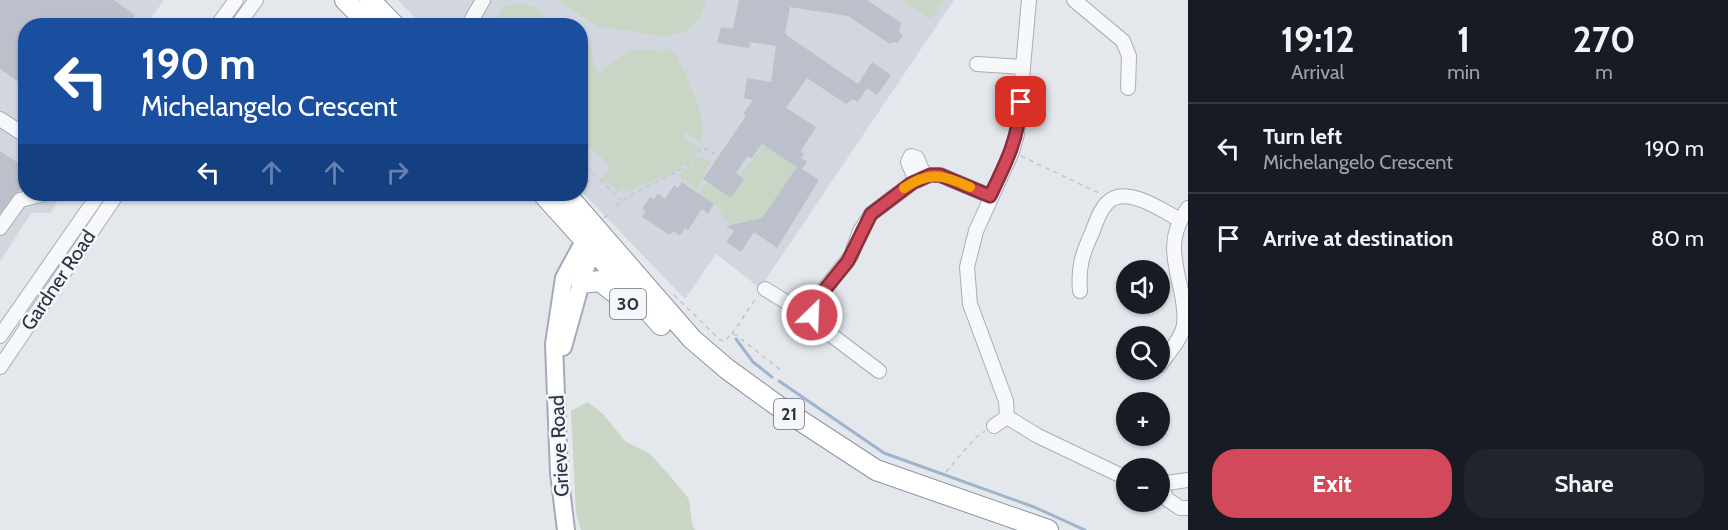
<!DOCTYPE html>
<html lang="en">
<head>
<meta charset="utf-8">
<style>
  :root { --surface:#171b24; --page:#20242c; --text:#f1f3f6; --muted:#9ea1a6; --line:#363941; --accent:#d1495b }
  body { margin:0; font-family:Cabin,sans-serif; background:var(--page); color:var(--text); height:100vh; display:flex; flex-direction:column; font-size:22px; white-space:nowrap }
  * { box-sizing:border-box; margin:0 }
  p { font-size:20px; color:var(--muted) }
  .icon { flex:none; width:33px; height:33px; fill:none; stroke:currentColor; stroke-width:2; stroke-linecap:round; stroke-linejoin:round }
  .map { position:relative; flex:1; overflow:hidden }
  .drawer { display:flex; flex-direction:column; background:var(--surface); width:540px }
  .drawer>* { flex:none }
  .guide { position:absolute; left:18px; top:18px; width:570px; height:183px; border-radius:24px; box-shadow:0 2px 4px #0004; background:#1a4fa0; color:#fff; overflow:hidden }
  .fabs { position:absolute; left:1116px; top:260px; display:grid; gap:12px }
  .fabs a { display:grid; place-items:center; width:54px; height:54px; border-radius:50%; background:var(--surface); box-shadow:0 2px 4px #0004; font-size:30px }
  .pin { position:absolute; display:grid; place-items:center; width:51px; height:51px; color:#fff; margin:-26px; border-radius:12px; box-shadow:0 3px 9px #0006 }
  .me { position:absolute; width:66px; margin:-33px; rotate:24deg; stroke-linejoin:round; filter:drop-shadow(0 0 4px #0008) }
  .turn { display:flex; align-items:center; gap:21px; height:126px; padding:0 24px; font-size:27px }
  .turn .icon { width:78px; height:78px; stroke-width:2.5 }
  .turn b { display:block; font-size:42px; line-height:51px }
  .lanes { display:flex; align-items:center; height:57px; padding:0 24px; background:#0003; justify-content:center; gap:30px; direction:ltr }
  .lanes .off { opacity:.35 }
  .eta { display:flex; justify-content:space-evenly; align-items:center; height:102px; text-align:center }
  .eta b { font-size:36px; font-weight:800; line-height:42px }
  .button { display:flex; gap:12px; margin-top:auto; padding:12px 24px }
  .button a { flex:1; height:69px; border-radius:24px; background:var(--accent); color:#fff; font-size:24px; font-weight:800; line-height:69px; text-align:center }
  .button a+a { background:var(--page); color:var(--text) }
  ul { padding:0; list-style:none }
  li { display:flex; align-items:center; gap:18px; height:90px; padding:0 24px; border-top:2px solid var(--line) }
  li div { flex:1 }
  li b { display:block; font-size:22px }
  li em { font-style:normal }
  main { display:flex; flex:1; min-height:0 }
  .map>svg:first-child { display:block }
  .built { fill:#d2d6de }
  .green { fill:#c9d6c5 }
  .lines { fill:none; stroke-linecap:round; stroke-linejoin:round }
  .stream { stroke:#9fb4cc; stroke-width:3 }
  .building { fill:#bbc0ca }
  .minor-casing { stroke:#a9aeb7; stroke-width:16 }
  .major-casing { stroke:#a3abb8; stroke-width:20 }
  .highway-casing { stroke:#8b94a3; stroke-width:22 }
  .path { stroke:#c2c5cb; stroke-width:1.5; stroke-dasharray:4.5 4.5; stroke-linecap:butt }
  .minor { stroke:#f7f8fa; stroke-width:14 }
  .major { stroke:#fff; stroke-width:16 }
  .highway { stroke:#fff; stroke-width:20 }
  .route-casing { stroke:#882f3b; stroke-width:15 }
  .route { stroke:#d1495b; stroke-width:10 }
  .slow { stroke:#f59e0b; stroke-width:10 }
  .labels { text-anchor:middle; stroke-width:5; stroke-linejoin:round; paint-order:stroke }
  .shield { fill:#f4f6f9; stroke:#676e7b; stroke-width:1.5 }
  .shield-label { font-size:18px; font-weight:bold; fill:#2b3445 }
  .street-label { font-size:20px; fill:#2b3445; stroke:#f4f6f9 }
</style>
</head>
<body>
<main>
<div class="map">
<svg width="1188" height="530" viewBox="0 0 1188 530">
  <rect width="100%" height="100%" fill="#e4e7ec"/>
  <!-- built -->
  <path class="built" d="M0,0H164L146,25L26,26V194H61L51,213H31L0,262Z
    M398,0H954L760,288L716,254L685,299L581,191L580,26L422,25Z"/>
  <!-- green -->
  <path class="green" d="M557,0H707L698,19L688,30L668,37L598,26Z
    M900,0H944L931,19Z
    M519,4L538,8L549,25H493L504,6Z
    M581,47H591L595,68L600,73C618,57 636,43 662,52L665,48L675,52C687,80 708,112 701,142L686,133L683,138L699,149C679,178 656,176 628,192L623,187L618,192L609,182L607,184L602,179L610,169L609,165L581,138Z
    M764,145L797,167L762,218L732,224L723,218L719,207L699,194L707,182L731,198L744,179L739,176Z
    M698,156L711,162L696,190L678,175Z
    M588,402L604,415L625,441L650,454L670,476L689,499L692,524L695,530H581L576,513L571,411Z"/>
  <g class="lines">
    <!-- stream -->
    <path class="stream" d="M736,339L753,362L772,377
      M779,381L884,453L1034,507L1085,530"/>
  </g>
  <!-- building -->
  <path class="building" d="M0,0H114L135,15L128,26H26V87L0,69Z
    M739,0H867L901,23L899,32L903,35L898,43L892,42L890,44L848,16L790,7L785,34L836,69L858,84L872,62L891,75L877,95L867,88L858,102L853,99L846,104L807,78L786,108L816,127L801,151L804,154L801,158L807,162L802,169L819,180L777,248L754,232L741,252L726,242L734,231L726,226L762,218L797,167L762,144L751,159L748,156L736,173L744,179L731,198L703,179L746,116L743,114L753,100L744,98L747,78L771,82L776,46L750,42L749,48L717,43L721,27L733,29Z
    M0,151L26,168V182L0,213Z
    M682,182L714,204L708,214L702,209L688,230L685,228L680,236L673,231L670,235L642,217L646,211L642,209L650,197L654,199L658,193L665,199L674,185L678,188Z"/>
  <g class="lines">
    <!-- minor casing -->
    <g class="minor-casing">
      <path id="minor" d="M1029,0L1017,134L1012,152L976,231L967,267L970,304L1006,401L1007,417L1038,436L1126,478
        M1074,0L1123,41L1129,56L1128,88
        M217,26L236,0
        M237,26L256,0
        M468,26L483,0
        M977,64L1023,67
        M0,119L26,136
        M916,181L908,162L911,156L917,158L925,177
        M0,228L20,200L44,194
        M765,289L796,308L812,309
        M1080,291C1078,268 1082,254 1092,233C1096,223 1099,211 1107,203C1125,184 1162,210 1180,220
        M0,336L99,194
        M1160,365C1168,353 1181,340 1184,325C1188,283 1157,250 1188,208
        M0,367L117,194
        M879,371L818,325L812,312L815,300L851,256L860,231L871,214L912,183L930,175H940L990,196
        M994,426L1007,417
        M1160,484L1167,499L1180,508H1188
        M1160,484L1188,480"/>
    </g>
    <!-- major casing -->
    <g class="major-casing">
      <path id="major" d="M563,347L584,272L597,241
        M566,530L559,473L554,344L564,278L590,230"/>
    </g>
    <!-- highway casing -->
    <g class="highway-casing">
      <path id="highway" d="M345,0L371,26
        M370,0L395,26
        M543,194L661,325
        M566,194L692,339L727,369L778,406L876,470L1048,530
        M581,283L600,281L623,299"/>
    </g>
    <!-- path -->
    <path class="path" d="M1021,156L1101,194
      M580,161L621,200
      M616,206C643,181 682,180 702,147L714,154L716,148
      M604,218L610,212
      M674,295L720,340L725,341L731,334L736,335L782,371
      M732,334L756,298
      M946,472L975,438L985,431"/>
    <!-- minor -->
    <use href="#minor" class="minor"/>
    <!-- major -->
    <use href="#major" class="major"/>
    <!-- highway -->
    <use href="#highway" class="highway"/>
  </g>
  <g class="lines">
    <!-- route casing -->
    <g class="route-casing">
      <path id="route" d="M812,315L814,303L848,261L871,214L912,183L930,175H940L990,196C1006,163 1018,140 1021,102"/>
    </g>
    <!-- route -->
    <use href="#route" class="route"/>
    <!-- slow -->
    <path class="slow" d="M904,188C929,171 944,175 970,187"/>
  </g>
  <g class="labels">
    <!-- shield labels -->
    <g class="shield">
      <rect x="610" y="289" width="36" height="30" rx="4.5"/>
      <rect x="774" y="399" width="30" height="30" rx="4.5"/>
    </g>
    <g class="shield-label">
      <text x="628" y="310">30</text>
      <text x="789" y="420">21</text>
    </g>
    <!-- street labels -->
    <g class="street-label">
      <text transform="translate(58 280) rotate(-56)" y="7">Gardner Road</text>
      <text transform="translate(559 446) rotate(-93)" y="7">Grieve Road</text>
    </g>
  </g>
</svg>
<div class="fabs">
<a><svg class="icon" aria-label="sound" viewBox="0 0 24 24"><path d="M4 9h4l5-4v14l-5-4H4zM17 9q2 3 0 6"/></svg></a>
<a><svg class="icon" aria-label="search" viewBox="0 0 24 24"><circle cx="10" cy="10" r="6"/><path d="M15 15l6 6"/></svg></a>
<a>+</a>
<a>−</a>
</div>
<div class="pin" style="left:1021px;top:102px;background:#d93025"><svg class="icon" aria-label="arrive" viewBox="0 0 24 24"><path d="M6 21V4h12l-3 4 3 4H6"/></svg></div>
<svg class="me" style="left:812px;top:315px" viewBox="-20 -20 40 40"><circle r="17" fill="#d1495b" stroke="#fff" stroke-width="3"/><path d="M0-11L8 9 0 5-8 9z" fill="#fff"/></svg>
<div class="guide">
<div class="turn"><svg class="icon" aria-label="left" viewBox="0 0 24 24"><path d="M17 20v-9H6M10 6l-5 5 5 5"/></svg><div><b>190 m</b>Michelangelo Crescent</div></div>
<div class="lanes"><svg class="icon" aria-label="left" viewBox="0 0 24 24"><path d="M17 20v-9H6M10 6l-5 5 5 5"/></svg><svg class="icon off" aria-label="ahead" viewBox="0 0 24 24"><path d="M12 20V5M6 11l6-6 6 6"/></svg><svg class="icon off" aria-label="ahead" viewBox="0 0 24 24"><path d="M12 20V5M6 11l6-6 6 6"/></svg><svg class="icon off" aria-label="right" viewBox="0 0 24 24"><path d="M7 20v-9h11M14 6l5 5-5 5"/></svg></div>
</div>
</div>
<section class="drawer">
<div class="eta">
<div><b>19:12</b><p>Arrival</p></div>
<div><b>1</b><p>min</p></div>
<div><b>270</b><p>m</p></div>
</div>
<ul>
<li><svg class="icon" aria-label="left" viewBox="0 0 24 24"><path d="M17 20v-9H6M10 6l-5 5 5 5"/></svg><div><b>Turn left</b><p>Michelangelo Crescent</p></div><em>190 m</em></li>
<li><svg class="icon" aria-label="arrive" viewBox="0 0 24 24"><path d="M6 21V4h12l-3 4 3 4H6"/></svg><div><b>Arrive at destination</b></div><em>80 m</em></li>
</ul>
<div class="button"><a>Exit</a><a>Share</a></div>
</section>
</main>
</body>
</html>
